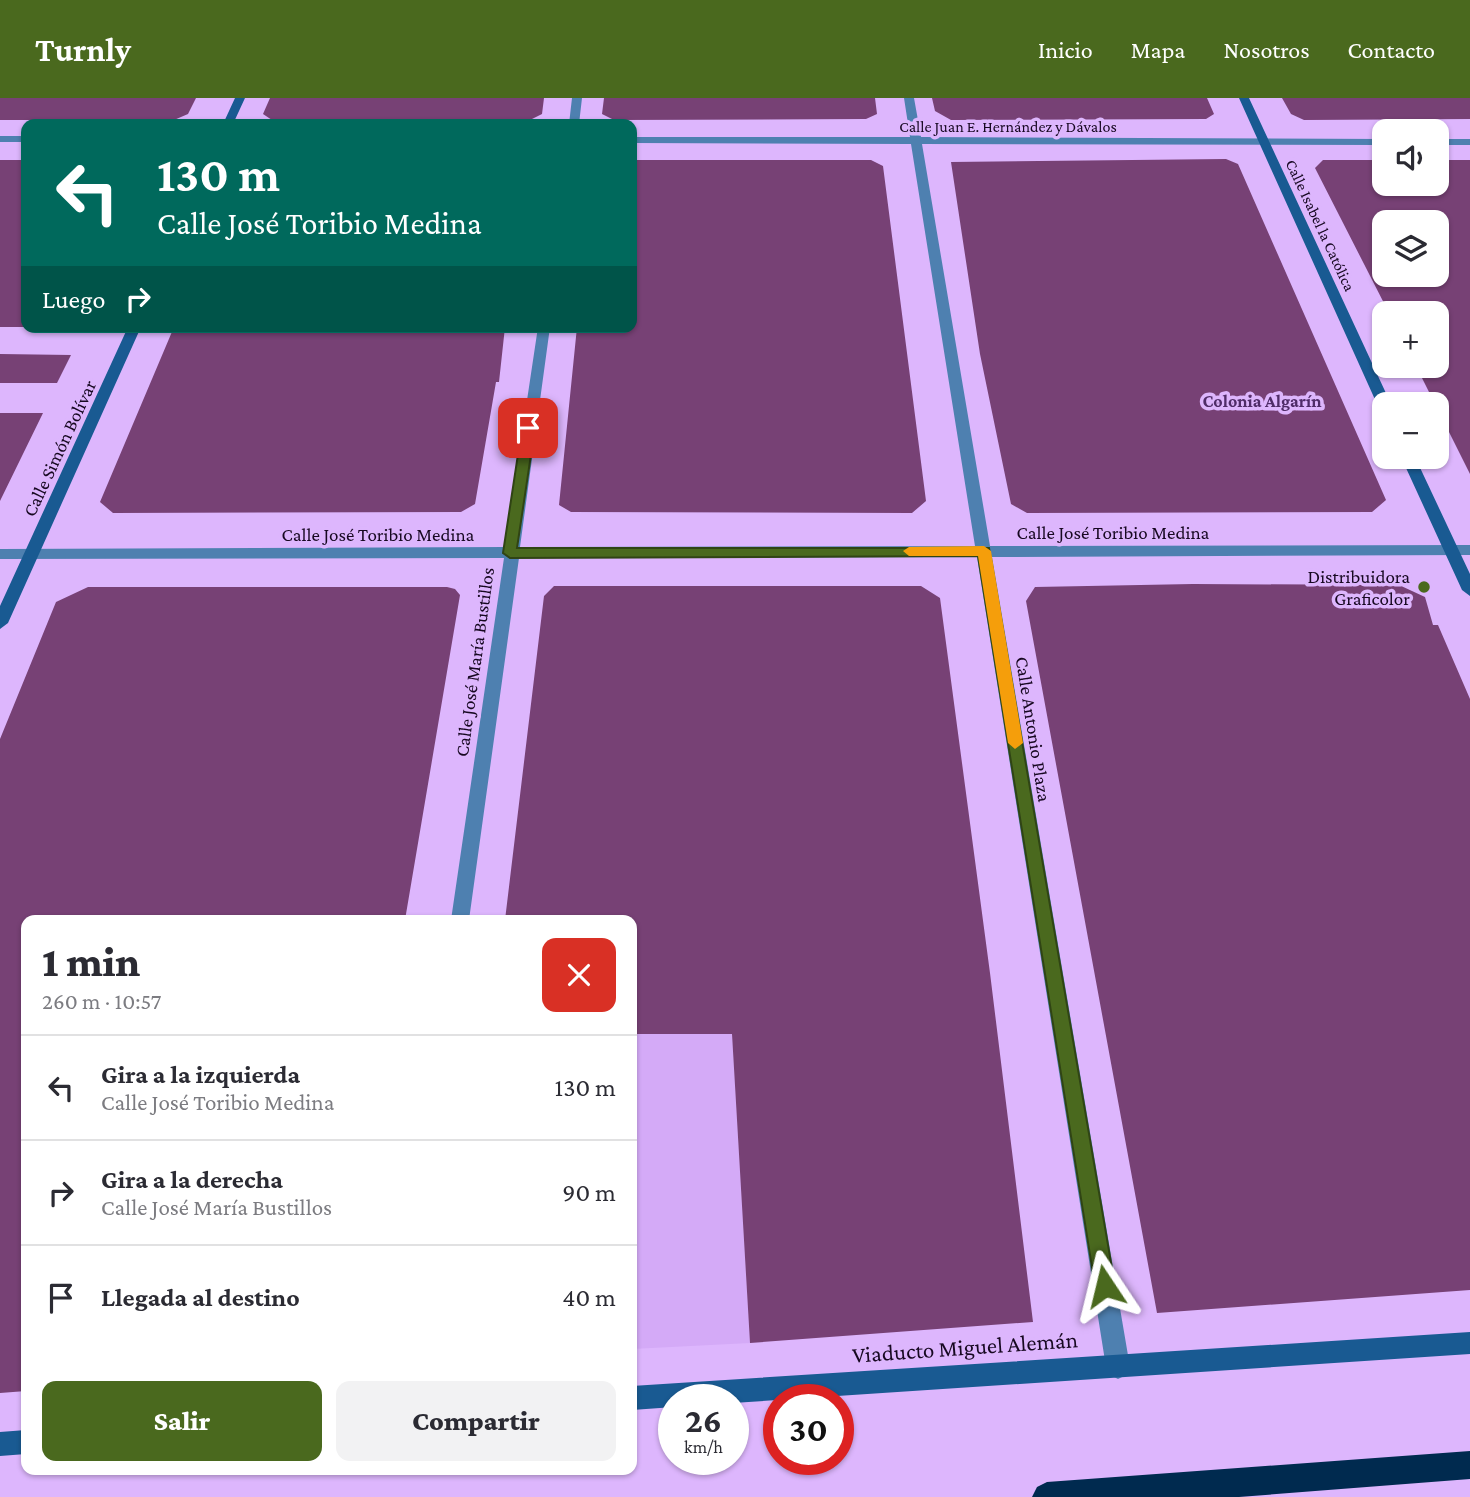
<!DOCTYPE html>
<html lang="es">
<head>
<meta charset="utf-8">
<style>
  :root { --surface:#fff; --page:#f2f2f3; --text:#2b2b33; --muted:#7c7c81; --line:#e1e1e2; --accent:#4a691e }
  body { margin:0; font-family:"Crimson Pro",serif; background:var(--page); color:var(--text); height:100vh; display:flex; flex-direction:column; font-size:26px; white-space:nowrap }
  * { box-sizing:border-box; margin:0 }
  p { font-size:23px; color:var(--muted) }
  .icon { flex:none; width:38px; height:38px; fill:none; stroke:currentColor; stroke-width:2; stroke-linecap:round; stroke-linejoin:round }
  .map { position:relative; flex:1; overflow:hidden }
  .drawer { position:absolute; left:21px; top:817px; width:616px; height:560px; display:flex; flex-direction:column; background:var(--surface); border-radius:14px; box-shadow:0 2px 5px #0004 }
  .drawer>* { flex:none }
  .hud { position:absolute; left:21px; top:21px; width:616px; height:214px; border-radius:14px; box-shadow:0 2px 5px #0004; background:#00695c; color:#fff; overflow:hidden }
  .fabs { position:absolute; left:1372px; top:21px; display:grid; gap:14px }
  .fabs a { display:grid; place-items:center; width:77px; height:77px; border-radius:14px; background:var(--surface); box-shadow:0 2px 5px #0004; font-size:35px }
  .speed { position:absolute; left:658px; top:1286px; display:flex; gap:14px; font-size:35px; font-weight:700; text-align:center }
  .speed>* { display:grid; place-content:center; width:91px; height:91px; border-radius:50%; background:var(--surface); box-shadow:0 2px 5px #0004; line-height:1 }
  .speed small { font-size:18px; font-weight:400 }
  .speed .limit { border:10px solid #d22; background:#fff; color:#111 }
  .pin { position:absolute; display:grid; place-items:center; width:60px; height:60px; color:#fff; margin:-30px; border-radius:14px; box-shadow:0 4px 10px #0006 }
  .me { position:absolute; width:77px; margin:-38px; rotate:350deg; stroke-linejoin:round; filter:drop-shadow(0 0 5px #0008) }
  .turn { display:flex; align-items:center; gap:24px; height:147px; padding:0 21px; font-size:32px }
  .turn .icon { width:91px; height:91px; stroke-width:2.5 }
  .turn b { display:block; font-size:49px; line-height:60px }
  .then { display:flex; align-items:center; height:66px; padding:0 21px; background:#0003; gap:14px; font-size:26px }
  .round { display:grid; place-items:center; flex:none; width:74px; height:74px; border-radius:14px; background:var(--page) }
  .head { display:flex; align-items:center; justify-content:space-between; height:119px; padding:0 21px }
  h1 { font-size:42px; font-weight:800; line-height:52px }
  .button { display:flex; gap:14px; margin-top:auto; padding:14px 21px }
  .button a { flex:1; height:80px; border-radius:14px; background:var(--accent); color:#fff; font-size:28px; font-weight:800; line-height:80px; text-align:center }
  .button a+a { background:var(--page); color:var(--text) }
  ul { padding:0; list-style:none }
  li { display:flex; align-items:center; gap:21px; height:105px; padding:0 21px; border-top:2px solid var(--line) }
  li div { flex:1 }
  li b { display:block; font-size:26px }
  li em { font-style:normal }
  header { display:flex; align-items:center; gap:42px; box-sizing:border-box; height:98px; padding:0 35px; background:var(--accent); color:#fff }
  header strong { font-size:33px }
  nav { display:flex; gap:38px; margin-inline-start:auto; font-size:24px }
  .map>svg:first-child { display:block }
  .built { fill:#d4aaf7 }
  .building { fill:#774175; fill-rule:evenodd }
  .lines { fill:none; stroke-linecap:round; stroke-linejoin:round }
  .street { fill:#4e80b0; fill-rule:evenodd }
  .secondary { fill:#195a92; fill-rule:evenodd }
  .highway { fill:#002a4f; fill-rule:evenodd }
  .route { fill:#4a691e; stroke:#304414; stroke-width:2 }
  .slow { fill:#f59e0b }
  .poi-dot { fill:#4a691e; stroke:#ddb6fd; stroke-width:2.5 }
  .labels { text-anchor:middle; stroke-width:7; stroke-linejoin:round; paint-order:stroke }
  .far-street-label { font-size:16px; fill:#170821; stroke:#ddb6fd }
  .far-neighbourhood-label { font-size:18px; font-weight:bold; fill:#4f2c68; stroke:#ddb6fd }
  .street-label { font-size:19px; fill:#170821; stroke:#ddb6fd }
  .poi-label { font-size:19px; fill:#170821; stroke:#ddb6fd; text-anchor:end }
  .near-street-label { font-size:23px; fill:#170821; stroke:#ddb6fd }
</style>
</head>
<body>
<header>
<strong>Turnly</strong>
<nav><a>Inicio</a><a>Mapa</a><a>Nosotros</a><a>Contacto</a></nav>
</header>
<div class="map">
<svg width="1470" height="1399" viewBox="0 0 1470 1399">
  <rect width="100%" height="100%" fill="#ddb6fd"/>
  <!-- built -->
  <path class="built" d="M632,936H732L750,1245L632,1251Z"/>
  <!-- building -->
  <path class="building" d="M0,0H196L188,16L174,22H0Z
    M270,0H544L542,16L530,22H272L263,16Z
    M604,0H875L877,16L866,21L614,22L602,16Z
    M932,0H1207L1214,16L1206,21L951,22L935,13Z
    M1282,0H1470V21L1304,22L1291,16Z
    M1226,61L1238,66L1386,402L1372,414L1027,415L1011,406L980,256L951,64Z
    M0,62H26V229H0Z
    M632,62H871L883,68L926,403L912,415L571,414L559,407L577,229H632Z
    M1323,62H1384V86H1437V62H1470V376L1416,268H1437V215H1389L1315,70ZM1384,124H1437V177H1384Z
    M174,229H505L499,284H496L475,406L461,414L113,415L100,404Z
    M0,256L71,257L57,285H0Z
    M0,315H43L0,403Z
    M1193,486L1399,487L1425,499L1433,527H1438L1470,601V1192L1157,1215L1026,503L1035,489Z
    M554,488H921L940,500L990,875L1033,1224L750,1245L732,936H632V822H505L544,498Z
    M88,489H447L455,491L460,497L405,822H26V1293L0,1295V641L56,504Z"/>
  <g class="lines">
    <!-- street -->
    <path class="street" d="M572,0H582L579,26H569Z
      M904,0H914L921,39L1384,41V47L922,46L990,448L1470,447V457L992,459L1130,1269L1126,1277L1118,1281L1110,1277L1106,1269L977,459L519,460L469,822H451L504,460L0,461V451L505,449L538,229H550L520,449L975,448L911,46L632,45V39H910Z
      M0,38H26V44H0Z
      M1437,41H1470V47H1437Z"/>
    <!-- secondary -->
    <path class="secondary" d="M235,0H245L233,26H223Z
      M1239,0H1249L1391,306H1384V310L1377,306Z
      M128,229H141L8,525L0,531V508Z
      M1401,359H1415L1470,476V498L1462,492Z
      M1470,1234V1256L733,1305V1302H674V1309L632,1312V1288Z
      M26,1332V1356L0,1358V1334Z"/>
    <!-- highway -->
    <path class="highway" d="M1470,1353V1381L1239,1399H1032L1037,1389L1047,1384Z"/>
  </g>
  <!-- route -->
  <path class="route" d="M528,325L535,330L517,450H989L1115,1188L1112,1195L1105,1198L1098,1195L1095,1188L978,458L510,460L503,455L522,330Z"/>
  <!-- slow -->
  <path class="slow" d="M984,448L991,453L1023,645L1015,651L1008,645L978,458H909L903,453L909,449Z"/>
  <!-- markers -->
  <circle class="poi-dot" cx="1424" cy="489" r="7"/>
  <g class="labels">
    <!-- far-street labels -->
    <g class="far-street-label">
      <text x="1008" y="34">Calle Juan E. Hernández y Dávalos</text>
      <text transform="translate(1321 127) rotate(65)" y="6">Calle Isabel la Católica</text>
    </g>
    <!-- far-neighbourhood labels -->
    <g class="far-neighbourhood-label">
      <text x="1262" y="309">Colonia Algarín</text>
    </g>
    <!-- street labels -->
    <g class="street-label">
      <text transform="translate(59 350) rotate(-65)" y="7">Calle Simón Bolívar</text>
      <text x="1113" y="441">Calle José Toribio Medina</text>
      <text x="378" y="443">Calle José Toribio Medina</text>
      <text transform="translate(474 564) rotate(-82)" y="7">Calle José María Bustillos</text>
      <text transform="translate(1034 631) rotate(81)" y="7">Calle Antonio Plaza</text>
    </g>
    <!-- poi labels -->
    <g class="poi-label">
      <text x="1410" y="485">Distribuidora<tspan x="1410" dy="22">Graficolor</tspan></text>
    </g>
    <!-- near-street labels -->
    <g class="near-street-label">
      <text transform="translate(965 1249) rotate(-4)" y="8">Viaducto Miguel Alemán</text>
    </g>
  </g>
</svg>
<div class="fabs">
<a><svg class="icon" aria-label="sound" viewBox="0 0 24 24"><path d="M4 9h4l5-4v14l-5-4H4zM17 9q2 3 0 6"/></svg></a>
<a><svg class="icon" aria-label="layers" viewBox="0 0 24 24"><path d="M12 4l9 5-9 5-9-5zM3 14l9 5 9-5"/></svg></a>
<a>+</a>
<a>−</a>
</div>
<div class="speed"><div>26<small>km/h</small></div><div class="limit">30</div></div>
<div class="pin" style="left:528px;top:330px;background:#d93025"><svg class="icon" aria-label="arrive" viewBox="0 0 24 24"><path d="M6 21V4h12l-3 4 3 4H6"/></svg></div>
<svg class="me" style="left:1105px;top:1188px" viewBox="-20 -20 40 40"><path d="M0-17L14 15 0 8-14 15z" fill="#4a691e" stroke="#fff" stroke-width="4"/></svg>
<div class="hud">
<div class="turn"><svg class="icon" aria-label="left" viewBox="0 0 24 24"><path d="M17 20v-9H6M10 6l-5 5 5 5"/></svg><div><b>130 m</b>Calle José Toribio Medina</div></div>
<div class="then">Luego<svg class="icon" aria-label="right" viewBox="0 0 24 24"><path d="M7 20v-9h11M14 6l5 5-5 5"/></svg></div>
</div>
<section class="drawer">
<div class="head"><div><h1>1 min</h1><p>260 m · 10:57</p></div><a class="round" style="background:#d93025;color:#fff"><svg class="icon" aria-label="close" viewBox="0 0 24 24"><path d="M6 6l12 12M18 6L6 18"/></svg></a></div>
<ul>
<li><svg class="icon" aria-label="left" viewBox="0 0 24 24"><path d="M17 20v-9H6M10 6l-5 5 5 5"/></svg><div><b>Gira a la izquierda</b><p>Calle José Toribio Medina</p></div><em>130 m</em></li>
<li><svg class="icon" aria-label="right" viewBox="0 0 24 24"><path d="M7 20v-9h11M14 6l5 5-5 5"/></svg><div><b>Gira a la derecha</b><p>Calle José María Bustillos</p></div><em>90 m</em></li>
<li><svg class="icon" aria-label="arrive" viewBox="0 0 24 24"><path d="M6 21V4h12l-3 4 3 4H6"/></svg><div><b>Llegada al destino</b></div><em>40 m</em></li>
</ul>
<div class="button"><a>Salir</a><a>Compartir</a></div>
</section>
</div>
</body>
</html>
